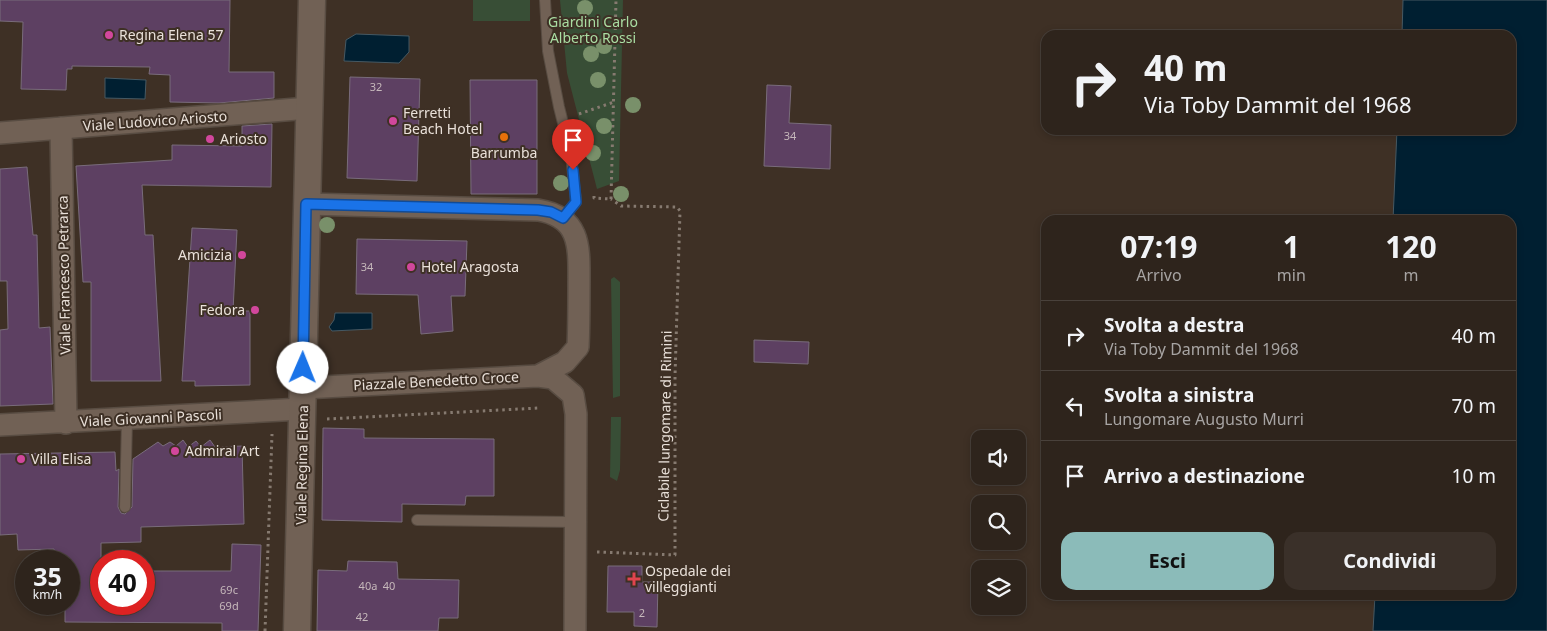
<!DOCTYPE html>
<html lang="it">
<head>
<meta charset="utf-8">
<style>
  :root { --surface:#2e241c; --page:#3a3029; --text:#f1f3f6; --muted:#a7a4a3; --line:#49413b; --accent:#8bbbb9 }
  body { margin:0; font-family:"Noto Sans",sans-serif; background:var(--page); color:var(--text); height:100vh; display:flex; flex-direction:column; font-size:19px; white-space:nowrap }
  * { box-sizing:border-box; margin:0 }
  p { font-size:16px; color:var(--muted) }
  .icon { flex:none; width:28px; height:28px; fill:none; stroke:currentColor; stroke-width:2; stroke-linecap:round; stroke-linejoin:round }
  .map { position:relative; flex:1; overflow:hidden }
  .sheet { position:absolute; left:1041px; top:215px; width:475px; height:385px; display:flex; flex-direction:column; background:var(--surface); border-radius:15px; box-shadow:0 2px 8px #0003,0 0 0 1px var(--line) }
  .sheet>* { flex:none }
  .top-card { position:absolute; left:1041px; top:30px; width:475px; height:105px; border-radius:15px; box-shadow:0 2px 8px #0003,0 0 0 1px var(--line); background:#2e241c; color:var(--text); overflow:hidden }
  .controls { position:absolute; left:971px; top:430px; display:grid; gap:10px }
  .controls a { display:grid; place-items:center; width:55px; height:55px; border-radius:10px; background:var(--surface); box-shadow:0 2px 8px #0003,0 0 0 1px var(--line); font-size:25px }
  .speed { position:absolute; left:15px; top:550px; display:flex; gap:10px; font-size:25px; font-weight:700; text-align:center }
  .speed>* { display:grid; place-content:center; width:65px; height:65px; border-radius:50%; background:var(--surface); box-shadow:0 2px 8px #0003,0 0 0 1px var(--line); line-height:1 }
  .speed small { font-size:12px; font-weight:400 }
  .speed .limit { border:8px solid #d22; background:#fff; color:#111 }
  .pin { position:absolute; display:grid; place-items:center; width:42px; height:42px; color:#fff; margin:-51px -21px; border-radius:50% 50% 50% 0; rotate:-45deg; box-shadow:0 0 5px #0007 }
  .pin .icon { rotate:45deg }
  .me { position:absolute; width:55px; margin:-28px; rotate:1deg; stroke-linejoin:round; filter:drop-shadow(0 0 4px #0008) }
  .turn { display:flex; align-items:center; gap:18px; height:105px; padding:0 20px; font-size:22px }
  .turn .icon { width:65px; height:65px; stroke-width:2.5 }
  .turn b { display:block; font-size:35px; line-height:42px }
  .eta { display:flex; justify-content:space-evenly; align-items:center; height:85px; text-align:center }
  .eta b { font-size:30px; font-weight:700; line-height:35px }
  .primary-button { display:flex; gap:10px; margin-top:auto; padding:10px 20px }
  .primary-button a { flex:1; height:58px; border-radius:15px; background:var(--accent); color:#111; font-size:20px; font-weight:700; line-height:58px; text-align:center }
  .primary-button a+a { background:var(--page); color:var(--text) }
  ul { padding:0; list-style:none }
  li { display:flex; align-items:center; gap:15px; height:70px; padding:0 20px; border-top:1px solid var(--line) }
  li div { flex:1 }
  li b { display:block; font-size:19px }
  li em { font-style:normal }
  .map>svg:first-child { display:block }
  .green { fill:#384e36 }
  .water { fill:#001f31; stroke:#465963 }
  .building { fill:#5d4062; stroke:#796c7b }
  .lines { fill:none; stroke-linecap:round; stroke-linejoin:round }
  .service-casing { stroke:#584c42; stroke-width:12 }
  .minor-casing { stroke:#584c42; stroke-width:24 }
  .tertiary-casing { stroke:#584c42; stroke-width:29 }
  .path { stroke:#867a70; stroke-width:3; stroke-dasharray:2.5 4; stroke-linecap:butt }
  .service { stroke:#716155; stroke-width:10 }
  .minor { stroke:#716155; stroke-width:21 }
  .tertiary { stroke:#716155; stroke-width:26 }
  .tree { fill:#79906a }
  .route-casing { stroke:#114b97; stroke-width:12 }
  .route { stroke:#1a73e8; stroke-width:9 }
  .hotel-dot { fill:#d1479c; stroke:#3e3025; stroke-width:2 }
  .food-dot { fill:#e8710a; stroke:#3e3025; stroke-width:2 }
  .health-dot { fill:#e0444e; stroke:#3e3025; stroke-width:2 }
  .labels { text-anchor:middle; stroke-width:4; stroke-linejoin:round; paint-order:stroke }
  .number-label { font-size:11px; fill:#c6b8bb }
  .park-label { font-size:14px; fill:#aadea3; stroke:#3e3025 }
  .poi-label { font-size:14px; fill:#e9e0d9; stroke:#3e3025; text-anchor:start }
  .street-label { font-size:14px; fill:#e9e0d9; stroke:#3e3025 }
</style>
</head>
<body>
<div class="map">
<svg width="1547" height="631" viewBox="0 0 1547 631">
  <rect width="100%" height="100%" fill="#3e3025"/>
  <!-- green -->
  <path class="green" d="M473,0H530V21H473Z
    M560,0H623L619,181L597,189L567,73Z
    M614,277L620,282V396L613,398L611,279Z
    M611,417H621L620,470L617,481L610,477Z"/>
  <!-- water -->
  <path class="water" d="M1403,0H1547V631H1373L1375,595H1511V220H1393L1397,130H1511V35H1402Z
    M356,34L409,36V52L399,63L344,61L346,40Z
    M105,78L146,80L145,99L105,98Z
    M335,313H372V329L332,331L329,327L334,320Z"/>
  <!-- building -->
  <path class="building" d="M0,0H230L229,72H274V98L219,103L170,102V75L149,74L150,67L72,66V69H67L66,90L21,89L23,22L0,21Z
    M350,77L420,79L417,181L347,178Z
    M470,80H537V194H471Z
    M767,85L791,86L789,123L831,125L830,169L764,166Z
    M272,124L271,187L142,185L145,235H153L161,381H91V282H83L76,166L172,160V145L242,146V126Z
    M27,167L33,235H37L39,328L50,327L53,404L0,406V330L8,329L7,281H0V169Z
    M192,228L237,230L233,311H250V385L195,386V381H182Z
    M357,239L467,241L465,296H451L453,331L421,334L418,295L356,294Z
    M754,340L809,342L808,364L754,362Z
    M323,428L364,429V438L494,439V496H466L465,505L402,504V522L322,520Z
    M183,440L188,447L196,441L201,447L210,440L215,447L242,446L244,524L141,527V542L101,543V604H144V571H231L232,544L261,545L258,631H222V623L65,622V604H69V559L55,560L54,549L18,550L17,534L0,535V454L115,452L116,471L119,469L118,507L121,513L125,514L132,507L133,459L158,442L163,446L170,442L176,446Z
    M348,561L397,562L398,579L459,580L458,618H439L438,631H317L318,570L347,571Z
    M608,566H642V582H658L657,627L634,626V612H607Z"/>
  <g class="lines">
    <!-- service casing -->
    <g class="service-casing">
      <path id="service" d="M545,0L548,51L559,107L571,155L576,202L563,218
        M125,507L127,420
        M417,520L576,522"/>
    </g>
    <!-- minor casing -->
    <g class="minor-casing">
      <path id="minor" d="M61,128L66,423
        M0,133L309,108
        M538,376L553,378L573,395L576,414L575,631
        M303,388L538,376L565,362L578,347C579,326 579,305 579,284C579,249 582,217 538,210L306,204
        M0,425L302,409"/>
    </g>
    <!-- tertiary casing -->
    <g class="tertiary-casing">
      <path id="tertiary" d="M297,631L312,0"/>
    </g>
    <!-- path -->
    <path class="path" d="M579,114L614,102
      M594,196V198L611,199
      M611,199L616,0
      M327,419L539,408
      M597,552L675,555V376L680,211L677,207L621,206L611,199
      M265,631L272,434"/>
    <!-- service -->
    <use href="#service" class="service"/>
    <!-- minor -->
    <use href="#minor" class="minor"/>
    <!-- tertiary -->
    <use href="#tertiary" class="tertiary"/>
  </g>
  <!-- trees -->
  <g class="tree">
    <circle cx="585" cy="8" r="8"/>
    <circle cx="604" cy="46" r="8"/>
    <circle cx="591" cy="54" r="8"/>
    <circle cx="598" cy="80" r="8"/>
    <circle cx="633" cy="105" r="8"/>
    <circle cx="604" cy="126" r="8"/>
    <circle cx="593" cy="153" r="8"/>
    <circle cx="561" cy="183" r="8"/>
    <circle cx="621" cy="194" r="8"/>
    <circle cx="327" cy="225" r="8"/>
  </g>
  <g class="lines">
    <!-- route casing -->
    <g class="route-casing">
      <path id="route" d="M303,368L306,204L538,210L551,212L563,218L576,202L573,170"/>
    </g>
    <!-- route -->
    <use href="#route" class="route"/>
  </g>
  <!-- markers -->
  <g class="hotel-dot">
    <circle cx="109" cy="35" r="5"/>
    <circle cx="393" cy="121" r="5"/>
    <circle cx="210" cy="139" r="5"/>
    <circle cx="242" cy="255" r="5"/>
    <circle cx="411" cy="267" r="5"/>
    <circle cx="255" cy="310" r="5"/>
    <circle cx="175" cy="451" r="5"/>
    <circle cx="21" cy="459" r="5"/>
  </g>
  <circle class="food-dot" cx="504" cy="137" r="5"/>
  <path class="health-dot" d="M631.5 571.5h5v5h5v5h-5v5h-5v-5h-5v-5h5z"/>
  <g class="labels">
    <!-- number labels -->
    <g class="number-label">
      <text x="376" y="91">32</text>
      <text x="790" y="140">34</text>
      <text x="367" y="271">34</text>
      <text x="368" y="590">40a</text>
      <text x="389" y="590">40</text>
      <text x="229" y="594">69c</text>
      <text x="229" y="610">69d</text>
      <text x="642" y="617">2</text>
      <text x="362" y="621">42</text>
    </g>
    <!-- park labels -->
    <g class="park-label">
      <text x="593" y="27">Giardini Carlo<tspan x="593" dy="16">Alberto Rossi</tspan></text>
    </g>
    <!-- poi labels -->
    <g class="poi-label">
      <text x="119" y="40">Regina Elena 57</text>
      <text x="403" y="118">Ferretti<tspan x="403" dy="16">Beach Hotel</tspan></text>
      <text x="220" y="144">Ariosto</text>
      <text x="504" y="158" text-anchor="middle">Barrumba</text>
      <text x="232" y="260" text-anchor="end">Amicizia</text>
      <text x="421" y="272">Hotel Aragosta</text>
      <text x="245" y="315" text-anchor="end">Fedora</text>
      <text x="185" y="456">Admiral Art</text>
      <text x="31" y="464">Villa Elisa</text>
      <text x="645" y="576">Ospedale dei<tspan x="645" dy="16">villeggianti</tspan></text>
    </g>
    <!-- street labels -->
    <g class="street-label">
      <text transform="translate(155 121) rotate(-4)" y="5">Viale Ludovico Ariosto</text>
      <text transform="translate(64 275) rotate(-91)" y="5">Viale Francesco Petrarca</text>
      <text transform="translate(436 381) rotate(-3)" y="5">Piazzale Benedetto Croce</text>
      <text transform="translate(151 418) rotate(-3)" y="5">Viale Giovanni Pascoli</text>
      <text transform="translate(665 426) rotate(-89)" y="5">Ciclabile lungomare di Rimini</text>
      <text transform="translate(302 465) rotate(-89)" y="5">Viale Regina Elena</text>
    </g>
  </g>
</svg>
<div class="controls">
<a><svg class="icon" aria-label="sound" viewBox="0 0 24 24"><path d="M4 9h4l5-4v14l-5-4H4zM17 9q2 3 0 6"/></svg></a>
<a><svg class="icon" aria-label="search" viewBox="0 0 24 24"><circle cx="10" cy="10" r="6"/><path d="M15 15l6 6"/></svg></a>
<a><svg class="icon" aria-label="layers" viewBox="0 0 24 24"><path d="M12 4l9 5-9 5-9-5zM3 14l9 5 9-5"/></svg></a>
</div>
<div class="speed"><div>35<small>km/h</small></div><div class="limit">40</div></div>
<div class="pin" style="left:573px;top:170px;background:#d93025"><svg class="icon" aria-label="arrive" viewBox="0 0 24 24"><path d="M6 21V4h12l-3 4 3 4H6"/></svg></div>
<svg class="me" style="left:303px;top:368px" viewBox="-20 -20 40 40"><circle r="19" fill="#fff"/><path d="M0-13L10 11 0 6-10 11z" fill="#1a73e8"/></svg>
<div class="top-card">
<div class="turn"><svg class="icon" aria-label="right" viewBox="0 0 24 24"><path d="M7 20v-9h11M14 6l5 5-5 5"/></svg><div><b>40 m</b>Via Toby Dammit del 1968</div></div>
</div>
<section class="sheet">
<div class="eta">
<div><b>07:19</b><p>Arrivo</p></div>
<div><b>1</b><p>min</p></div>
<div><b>120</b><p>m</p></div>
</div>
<ul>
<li><svg class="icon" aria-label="right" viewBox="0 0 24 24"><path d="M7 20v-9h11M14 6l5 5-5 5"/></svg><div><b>Svolta a destra</b><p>Via Toby Dammit del 1968</p></div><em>40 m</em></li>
<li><svg class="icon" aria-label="left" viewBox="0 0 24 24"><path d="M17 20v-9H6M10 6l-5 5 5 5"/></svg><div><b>Svolta a sinistra</b><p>Lungomare Augusto Murri</p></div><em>70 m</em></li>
<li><svg class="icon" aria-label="arrive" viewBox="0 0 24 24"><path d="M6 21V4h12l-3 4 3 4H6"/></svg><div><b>Arrivo a destinazione</b></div><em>10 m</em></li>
</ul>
<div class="primary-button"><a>Esci</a><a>Condividi</a></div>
</section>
</div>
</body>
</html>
